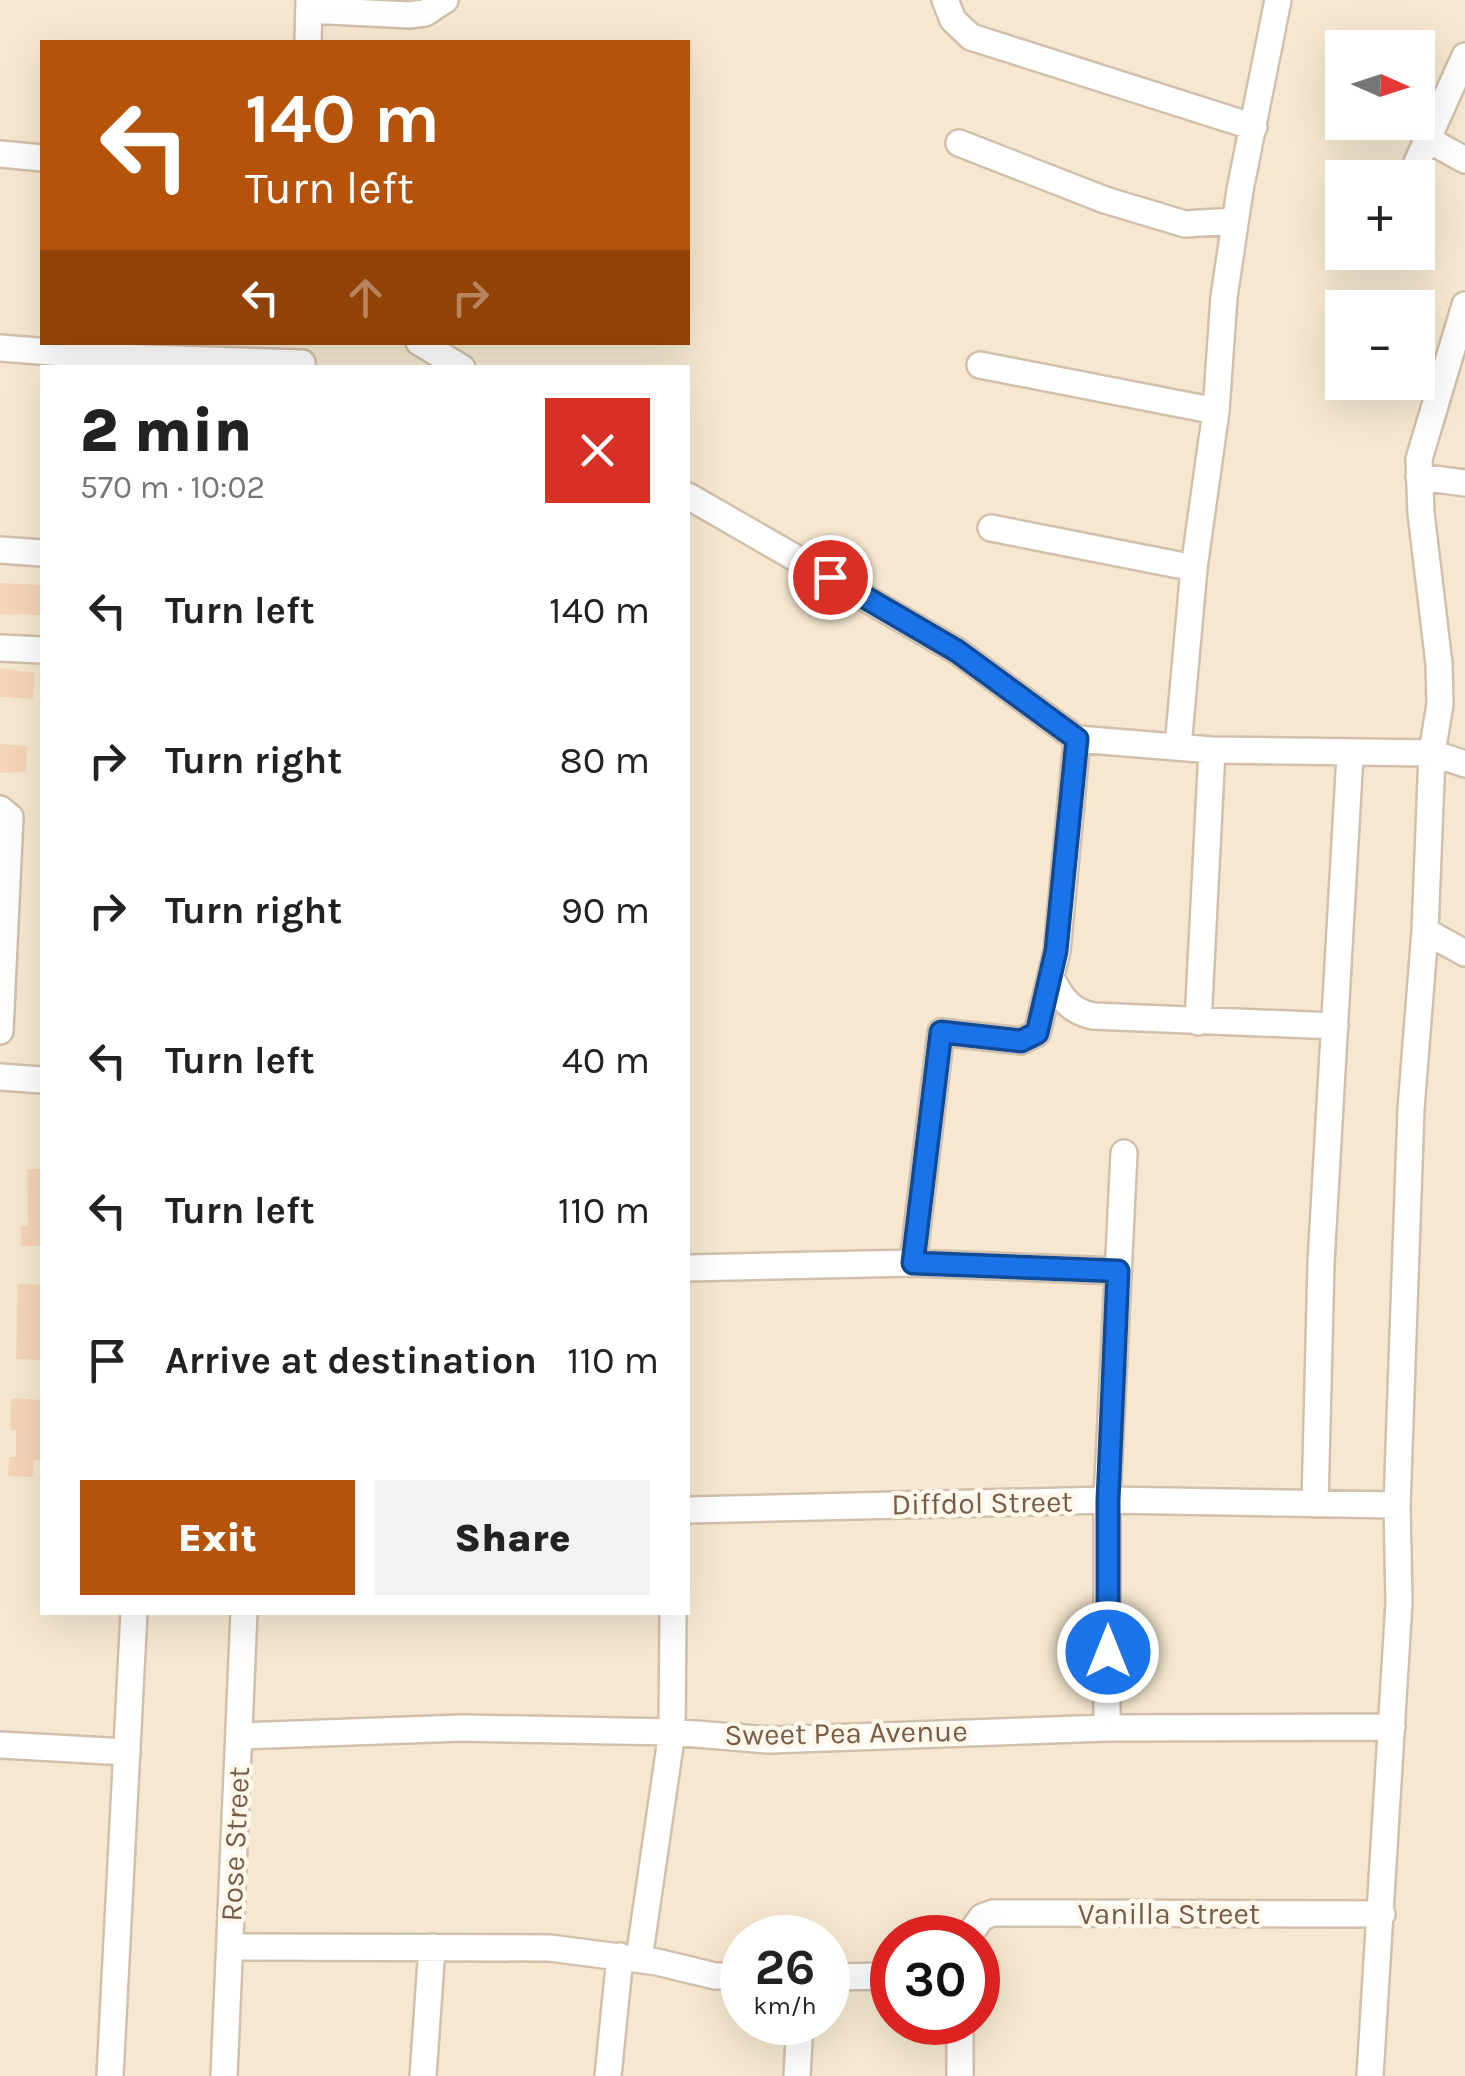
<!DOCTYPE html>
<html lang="en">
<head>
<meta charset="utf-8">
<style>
  :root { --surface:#fff; --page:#f2f2f2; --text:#222; --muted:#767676; --accent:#b45309 }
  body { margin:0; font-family:Karla,sans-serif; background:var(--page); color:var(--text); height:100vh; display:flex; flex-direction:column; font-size:38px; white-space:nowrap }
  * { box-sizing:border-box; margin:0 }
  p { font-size:32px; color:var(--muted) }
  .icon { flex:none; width:55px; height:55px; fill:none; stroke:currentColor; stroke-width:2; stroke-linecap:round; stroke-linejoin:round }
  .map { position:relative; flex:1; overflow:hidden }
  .sheet { position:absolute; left:40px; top:365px; width:650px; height:1250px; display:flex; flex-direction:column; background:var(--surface); border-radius:0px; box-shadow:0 10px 40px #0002 }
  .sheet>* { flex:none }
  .banner { position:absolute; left:40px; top:40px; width:650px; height:305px; border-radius:0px; box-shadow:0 10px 40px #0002; background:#b45309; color:#fff; overflow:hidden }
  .needle { width:65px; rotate:93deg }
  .buttons { position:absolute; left:1325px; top:30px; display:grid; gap:20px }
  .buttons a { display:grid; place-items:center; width:110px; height:110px; border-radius:0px; background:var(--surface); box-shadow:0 10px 40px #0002; font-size:50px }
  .speed { position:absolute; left:720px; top:1915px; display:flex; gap:20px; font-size:50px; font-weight:700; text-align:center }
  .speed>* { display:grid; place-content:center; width:130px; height:130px; border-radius:50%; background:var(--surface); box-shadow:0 10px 40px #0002; line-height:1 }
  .speed small { font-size:25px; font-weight:400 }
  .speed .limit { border:15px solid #d22; background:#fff; color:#111 }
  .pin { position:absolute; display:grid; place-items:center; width:85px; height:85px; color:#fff; margin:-42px; border:5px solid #fff; border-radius:50%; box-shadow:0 2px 10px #0007 }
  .me { position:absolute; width:110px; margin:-55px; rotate:0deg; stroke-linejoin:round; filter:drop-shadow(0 0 8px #0008) }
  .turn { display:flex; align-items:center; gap:35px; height:210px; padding:0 40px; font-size:45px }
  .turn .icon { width:130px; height:130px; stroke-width:2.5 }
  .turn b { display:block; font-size:70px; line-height:85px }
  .lanes { display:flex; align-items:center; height:95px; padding:0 40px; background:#0003; justify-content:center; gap:50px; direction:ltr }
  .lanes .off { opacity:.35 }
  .round { display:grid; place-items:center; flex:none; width:105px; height:105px; border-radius:0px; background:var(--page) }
  .summary { display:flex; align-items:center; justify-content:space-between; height:170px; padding:0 40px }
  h1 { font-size:60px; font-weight:800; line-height:75px }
  .button { display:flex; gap:20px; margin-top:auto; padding:20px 40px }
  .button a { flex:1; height:115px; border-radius:0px; background:var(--accent); color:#fff; font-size:40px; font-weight:800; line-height:115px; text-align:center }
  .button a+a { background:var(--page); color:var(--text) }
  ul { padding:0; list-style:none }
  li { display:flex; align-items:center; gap:30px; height:150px; padding:0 40px }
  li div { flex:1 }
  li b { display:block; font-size:38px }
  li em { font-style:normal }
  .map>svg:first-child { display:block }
  .residential { fill:#f6e8d0; fill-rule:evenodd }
  .building { fill:#f5d5b8 }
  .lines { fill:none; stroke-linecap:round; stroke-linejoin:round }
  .minor-casing { stroke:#d1c0ab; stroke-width:30 }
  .minor { stroke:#fff; stroke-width:25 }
  .route-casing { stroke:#114b97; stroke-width:25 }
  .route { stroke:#1a73e8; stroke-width:18 }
  .labels { text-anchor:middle; stroke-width:9; stroke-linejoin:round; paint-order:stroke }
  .street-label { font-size:30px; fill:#775c47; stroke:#fff8ea }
</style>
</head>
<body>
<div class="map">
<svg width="1465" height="2076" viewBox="0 0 1465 2076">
  <rect width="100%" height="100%" fill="#fef5e2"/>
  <!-- residential -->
  <path class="residential" d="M0,0H1465V2076H0ZM42,42H688V342H42ZM1342,48H1418V122H1342ZM1342,178H1418V252H1342ZM1342,308H1418V382H1342ZM42,368H688V1612H42ZM742,1938H828V2022H742ZM892,1938H978V2022H892Z"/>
  <!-- building -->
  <path class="building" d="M0,583L42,585V615L0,614Z
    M0,668L35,673L33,699L0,697Z
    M0,744L27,746L26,772L0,773Z
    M27,1169H42V1246H21V1226H28Z
    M18,1284L42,1285L41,1360L16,1359Z
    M11,1398L42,1400V1460H34L33,1477L8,1476L9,1457H16V1430H10Z"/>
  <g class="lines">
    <!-- minor casing -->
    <g class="minor-casing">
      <path id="minor" d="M945,0L953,20L971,37L1254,127
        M309,10L409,15L425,13L445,0
        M308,42L309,0
        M1425,138L1465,160
        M959,143L1105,200L1185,224L1234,221
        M0,154L42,158
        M1410,178L1465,56
        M419,342L462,368
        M0,348L114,357L302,363
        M980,365L1216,411
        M1419,477L1465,483
        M688,496L957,651L1077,739L1212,750L1432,753L1465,764
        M991,528L1194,568
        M0,550L42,553
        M0,648L42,650
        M1178,747L1194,568L1216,411L1224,297L1240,190L1278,0
        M0,809L10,817L0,1031
        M1425,931L1465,953
        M1051,978C1062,998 1069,1011 1093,1016L1335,1026
        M1198,1022L1212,750
        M0,1077L42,1080
        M913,1263L941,1032L1021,1041L1037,1033L1057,951L1077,739
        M688,1268L913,1263L1118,1271
        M1315,1504L1321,1263L1350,755
        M688,1510L1107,1500L1397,1505
        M1107,1728V1500L1124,1153
        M240,1736L462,1728L672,1732L769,1740L1107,1728L1392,1727
        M0,1745L127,1752
        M967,1938L982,1917L993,1913L1382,1914
        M230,1947L550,1948L657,1962L715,1976H742
        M639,1959L672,1732L673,1612
        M828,1977L892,1976
        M960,2022V2076
        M110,2076L134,1612
        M224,2076L244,1612
        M423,2076L432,1947
        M608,2076L620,1956
        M797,2076L800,2022
        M1370,2076L1399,1602L1397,1505L1411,1109L1425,931L1432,753L1440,704L1439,664L1421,513L1419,459L1465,305"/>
    </g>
    <!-- minor -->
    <use href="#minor" class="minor"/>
  </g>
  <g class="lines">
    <!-- route casing -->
    <g class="route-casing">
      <path id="route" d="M830,577L957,651L1077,739L1056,951L1037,1033L1021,1041L941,1032L913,1263L1118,1271L1108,1500V1652"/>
    </g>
    <!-- route -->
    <use href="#route" class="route"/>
  </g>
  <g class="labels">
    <!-- street labels -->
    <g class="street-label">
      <text transform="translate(982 1503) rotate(-1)" y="10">Diffdol Street</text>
      <text transform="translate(846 1733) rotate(-1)" y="10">Sweet Pea Avenue</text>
      <text transform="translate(235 1844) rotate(-87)" y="10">Rose Street</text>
      <text x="1169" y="1924">Vanilla Street</text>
    </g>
  </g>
</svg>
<div class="buttons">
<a><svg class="needle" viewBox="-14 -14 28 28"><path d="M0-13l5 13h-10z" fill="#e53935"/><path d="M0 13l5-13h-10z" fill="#767676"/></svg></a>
<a>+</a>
<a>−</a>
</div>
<div class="speed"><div>26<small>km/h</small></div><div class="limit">30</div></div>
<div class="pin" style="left:830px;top:577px;background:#d93025"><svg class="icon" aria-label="arrive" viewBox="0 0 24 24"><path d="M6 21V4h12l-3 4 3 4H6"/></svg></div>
<svg class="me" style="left:1108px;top:1652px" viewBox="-20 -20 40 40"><circle r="17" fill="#1a73e8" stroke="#fff" stroke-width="3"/><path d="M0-11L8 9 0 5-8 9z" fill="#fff"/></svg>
<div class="banner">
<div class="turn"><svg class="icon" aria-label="left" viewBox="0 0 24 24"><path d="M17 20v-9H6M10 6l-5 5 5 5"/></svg><div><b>140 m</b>Turn left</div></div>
<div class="lanes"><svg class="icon" aria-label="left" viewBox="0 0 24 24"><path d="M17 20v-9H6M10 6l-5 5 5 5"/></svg><svg class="icon off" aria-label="ahead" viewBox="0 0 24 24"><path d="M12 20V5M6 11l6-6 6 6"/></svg><svg class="icon off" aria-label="right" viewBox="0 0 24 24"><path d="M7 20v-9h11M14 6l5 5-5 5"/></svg></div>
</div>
<section class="sheet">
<div class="summary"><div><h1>2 min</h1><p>570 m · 10:02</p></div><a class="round" style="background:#d93025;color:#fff"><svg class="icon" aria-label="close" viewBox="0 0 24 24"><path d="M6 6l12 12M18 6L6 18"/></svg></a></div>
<ul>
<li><svg class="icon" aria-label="left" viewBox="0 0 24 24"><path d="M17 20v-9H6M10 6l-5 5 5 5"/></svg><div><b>Turn left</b></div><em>140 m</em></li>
<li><svg class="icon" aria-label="right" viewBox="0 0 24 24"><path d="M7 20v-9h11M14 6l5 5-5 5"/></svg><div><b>Turn right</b></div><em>80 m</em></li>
<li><svg class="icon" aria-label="right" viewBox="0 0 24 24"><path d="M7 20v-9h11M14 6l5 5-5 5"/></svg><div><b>Turn right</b></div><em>90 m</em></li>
<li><svg class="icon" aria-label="left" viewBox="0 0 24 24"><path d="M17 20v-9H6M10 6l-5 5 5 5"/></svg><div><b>Turn left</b></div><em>40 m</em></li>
<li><svg class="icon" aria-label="left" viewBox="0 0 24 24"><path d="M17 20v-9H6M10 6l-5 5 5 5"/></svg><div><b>Turn left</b></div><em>110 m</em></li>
<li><svg class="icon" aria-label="arrive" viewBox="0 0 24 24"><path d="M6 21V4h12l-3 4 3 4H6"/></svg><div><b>Arrive at destination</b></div><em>110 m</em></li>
</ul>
<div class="button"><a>Exit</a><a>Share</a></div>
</section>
</div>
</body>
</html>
